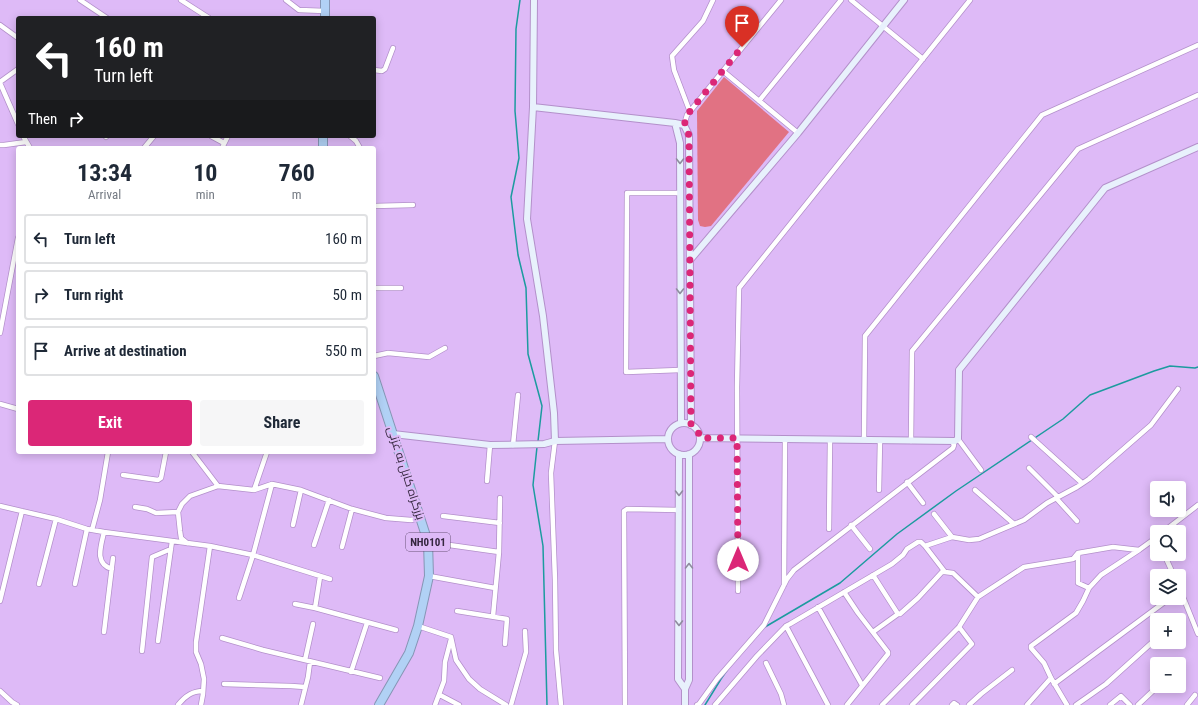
<!DOCTYPE html>
<html lang="en">
<head>
<meta charset="utf-8">
<style>
  :root { --surface:#fff; --page:#f6f6f7; --text:#1f2937; --muted:#747a83; --line:#e0e1e3; --accent:#db2777 }
  body { margin:0; font-family:"Roboto Condensed",Cairo,sans-serif; background:var(--page); color:var(--text); height:100vh; display:flex; flex-direction:column; font-size:15px; white-space:nowrap }
  * { box-sizing:border-box; margin:0 }
  p { font-size:13px; color:var(--muted) }
  .icon { flex:none; width:22px; height:22px; fill:none; stroke:currentColor; stroke-width:2; stroke-linecap:round; stroke-linejoin:round }
  .map { position:relative; flex:1; overflow:hidden }
  .details { position:absolute; left:16px; top:146px; width:360px; height:308px; display:flex; flex-direction:column; background:var(--surface); border-radius:4px; box-shadow:0 2px 10px #0003 }
  .details>* { flex:none }
  .guide { position:absolute; left:16px; top:16px; width:360px; height:122px; border-radius:4px; box-shadow:0 2px 10px #0003; background:#202124; color:#fff; overflow:hidden }
  .tools { position:absolute; left:1150px; top:481px; display:grid; gap:8px }
  .tools a { display:grid; place-items:center; width:36px; height:36px; border-radius:4px; background:var(--surface); box-shadow:0 2px 10px #0003; font-size:20px }
  .pin { position:absolute; display:grid; place-items:center; width:34px; height:34px; color:#fff; margin:-41px -17px; border-radius:50% 50% 50% 0; rotate:-45deg; box-shadow:0 0 4px #0007 }
  .pin .icon { rotate:45deg }
  .me { position:absolute; width:44px; margin:-22px; rotate:0deg; stroke-linejoin:round; filter:drop-shadow(0 0 3px #0008) }
  .turn { display:flex; align-items:center; gap:14px; height:84px; padding:0 12px; font-size:18px }
  .turn .icon { width:52px; height:52px; stroke-width:2.5 }
  .turn b { display:block; font-size:28px; line-height:34px }
  .then { display:flex; align-items:center; height:38px; padding:0 12px; background:#0003; gap:8px; font-size:15px }
  .eta { display:flex; justify-content:space-evenly; align-items:center; height:68px; text-align:center }
  .eta b { font-size:24px; font-weight:700; line-height:28px }
  .primary-button { display:flex; gap:8px; margin-top:auto; padding:8px 12px }
  .primary-button a { flex:1; height:46px; border-radius:4px; background:var(--accent); color:#fff; font-size:16px; font-weight:700; line-height:46px; text-align:center }
  .primary-button a+a { background:var(--page); color:var(--text) }
  ul { padding:0; list-style:none }
  li { display:flex; align-items:center; gap:12px; height:50px; margin:0 8px 6px; padding:0 4px; border:2px solid var(--line); border-radius:4px }
  li div { flex:1 }
  li b { display:block; font-size:15px }
  li em { font-style:normal }
  .map>svg:first-child { display:block }
  .green { fill:#e17283 }
  .lines { fill:none; stroke-linecap:round; stroke-linejoin:round }
  .stream { stroke:#1c9b9f; stroke-width:1.5 }
  .street-casing { stroke:#b390ca; stroke-width:6 }
  .secondary-casing { stroke:#b390ca; stroke-width:8 }
  .highway-casing { stroke:#8696b5; stroke-width:10 }
  .street { stroke:#fff; stroke-width:4.5 }
  .secondary { stroke:#e8f1fc; stroke-width:6 }
  .highway { stroke:#b1d1f5; stroke-width:8 }
  .oneway { stroke:#8e8c9e }
  .route { stroke:#db2777; stroke-width:7; stroke-dasharray:0 12.6 }
  .labels { text-anchor:middle; stroke-width:4; stroke-linejoin:round; paint-order:stroke }
  .shield { fill:#debaf7; stroke:#685376; stroke-width:1 }
  .shield-label { font-size:11px; font-weight:bold; fill:#35273f }
  .street-label { font-size:12px; fill:#35273f; stroke:#debaf7 }
</style>
</head>
<body>
<div class="map">
<svg width="1198" height="705" viewBox="0 0 1198 705">
  <rect width="100%" height="100%" fill="#debaf7"/>
  <!-- green -->
  <path class="green" d="M724,77L789,132L711,226L705,227L700,226L698,220L697,111Z"/>
  <g class="lines">
    <!-- stream -->
    <path class="stream" d="M520,0L516,29L515,111L519,158L511,197L518,255L526,288L528,354L542,406L538,441
      M537,447L533,485L543,546L547,705
      M765,627L840,583L897,534L956,491L1063,419L1090,395L1154,371L1170,366L1195,368L1198,367
      M705,705L721,679L728,669"/>
    <!-- street casing -->
    <g class="street-casing">
      <path id="street" d="M80,0L107,18
        M181,0L209,18
        M286,0L299,10L325,11
        M851,0L923,59
        M0,25L18,38
        M374,70L382,71L385,69L393,48
        M723,71L798,133
        M0,82L18,69
        M0,83L18,124
        M759,101L841,0
        M690,112L674,70L672,56L703,21L713,0
        M684,125L687,115L781,0
        M23,136L30,148
        M211,136L224,143
        M350,136L356,141L360,148
        M106,137L107,136
        M0,145H4L26,142
        M144,148L154,136
        M222,148L228,136
        M680,193H627L626,372L680,370
        M374,206L413,205
        M374,288H401
        M0,333L18,238
        M374,356L388,353L429,357L445,348
        M0,404L18,409
        M1031,437L1082,483
        M958,439L981,470
        M864,440L865,336L1042,115L1198,45
        M555,441L551,473L555,580L556,650L561,705
        M911,441L912,351L1078,149L1198,95
        M513,445L518,395
        M192,452L218,486
        M1029,468L1058,497
        M123,475L158,480L161,478L166,452
        M487,481L490,445
        M907,482L923,503
        M254,490L267,452
        M879,490L880,440
        M975,490L1014,524
        M1056,498L1077,521
        M0,506L56,519L87,529L104,532L210,546L253,555L330,579
        M135,507L147,509L156,513L178,512
        M934,514L952,537
        M443,516L500,523
        M293,525L301,490
        M851,525L870,549
        M829,529L830,440
        M92,530L100,500L108,452
        M104,532C101,546 94,564 112,569
        M1163,532L1198,505
        M428,542L499,552
        M187,543L181,538L180,531L178,512L182,504L190,496L218,486L254,490L272,484L301,490L352,509L386,518L411,520L420,518
        M314,545L329,500
        M925,546L945,572L953,573L978,597
        M342,547L352,509
        M1078,553V583L1089,588
        M1164,554L1174,576
        M873,575L898,614H900L918,598L942,572H945
        M429,576L495,588
        M39,584L56,519
        M75,584L87,529
        M784,585L785,439
        M1179,587L1198,634
        M738,591L737,387L739,288L970,0
        M844,592L858,613L888,652V654L847,705
        M239,598L253,555L272,484
        M0,601L22,511
        M295,604L315,608L396,630
        M818,607L862,685
        M315,608L320,577
        M457,611L507,619L505,644
        M493,616L499,552L500,498
        M418,626L451,637
        M786,626L828,705
        M104,632L113,558
        M873,632L898,614
        M451,637L456,660L469,679L480,689L506,705
        M222,638L263,650L380,678
        M158,641L172,541
        M142,651L152,557L171,549
        M305,660L313,624
        M766,663L781,694L784,705
        M1177,664L1179,662
        M351,672L367,623
        M224,684L291,686L305,687
        M1054,684L1166,601
        M0,691L12,702L17,705
        M440,695L459,705
        M178,705C185,696 192,691 203,691
        M201,705L203,694L204,679L201,664L196,652V642L210,546
        M301,705L308,677L310,662
        M435,705L444,681L445,662L451,639
        M511,705L526,652L525,631
        M625,705L624,511L627,509L679,510
        M697,705L699,704L717,679L764,625L787,579L794,570L953,448L954,445L952,441
        M715,705L757,656L786,626L790,624L892,564L903,555L907,549L918,542H921L925,546L952,537L969,540L979,539L1024,520L1047,503L1077,487L1089,479L1151,425L1178,389
        M882,705L959,627L978,597L1024,567L1073,559L1078,553L1113,547L1139,550L1157,537
        M912,705L972,644L959,627
        M952,705L954,703L957,705
        M969,705L981,694L1012,670
        M1027,705L1051,678
        M1067,705L1051,678L1044,663L1031,648V646L1076,613L1083,601L1089,588L1101,575L1139,550
        M1076,705L1106,684L1157,638
        M1110,705L1121,696L1130,705
        M1138,705L1158,686
        M1187,705L1195,695"/>
    </g>
    <!-- secondary casing -->
    <g class="secondary-casing">
      <path id="secondary" d="M534,0L533,107L527,219L543,316L554,413L555,441
        M533,107L675,123L684,125L689,135L691,425
        M675,123L680,143L681,423
        M690,260L798,133L904,0
        M668 439a16 16 0 1 1 32 0a16 16 0 1 1-32 0Z
        M393,434L490,445L544,444L555,441L668,439
        M700,438L955,441L958,439L959,370L1105,188L1198,147
        M679,454L678,679L685,689
        M685,705V689L689,680V454"/>
    </g>
    <!-- highway casing -->
    <g class="highway-casing">
      <path id="highway" d="M325,18V0
        M323,148V136
        M374,376L428,542L429,576L418,626L409,653L379,705"/>
    </g>
    <!-- street -->
    <use href="#street" class="street"/>
    <!-- secondary -->
    <use href="#secondary" class="secondary"/>
    <!-- highway -->
    <use href="#highway" class="highway"/>
  </g>
  <!-- one-way arrows -->
  <defs><path id="oneway-chevron" d="M-2-3.5L2.5 0L-2 3.5" fill="none" stroke-width="1.6" stroke-linecap="round" stroke-linejoin="round"/></defs>
  <g class="oneway">
    <use href="#oneway-chevron" transform="translate(680 161) rotate(90)"/>
    <use href="#oneway-chevron" transform="translate(680 291) rotate(90)"/>
    <use href="#oneway-chevron" transform="translate(679 493) rotate(90)"/>
    <use href="#oneway-chevron" transform="translate(689 566) rotate(-90)"/>
    <use href="#oneway-chevron" transform="translate(679 623) rotate(90)"/>
  </g>
  <g class="lines">
    <!-- route -->
    <path class="route" d="M738,560L737,438H700C699,432 696,428 691,425L689,135L684,126L687,115L742,47"/>
  </g>
  <g class="labels">
    <!-- shield labels -->
    <rect class="shield" x="406" y="533" width="44" height="18" rx="3"/>
    <g class="shield-label">
      <text x="428" y="546">NH0101</text>
    </g>
    <!-- street labels -->
    <g class="street-label">
      <text transform="translate(406 473) rotate(72)" y="4">بزرگراه کابل به غزنی</text>
    </g>
  </g>
</svg>
<div class="tools">
<a><svg class="icon" aria-label="sound" viewBox="0 0 24 24"><path d="M4 9h4l5-4v14l-5-4H4zM17 9q2 3 0 6"/></svg></a>
<a><svg class="icon" aria-label="search" viewBox="0 0 24 24"><circle cx="10" cy="10" r="6"/><path d="M15 15l6 6"/></svg></a>
<a><svg class="icon" aria-label="layers" viewBox="0 0 24 24"><path d="M12 4l9 5-9 5-9-5zM3 14l9 5 9-5"/></svg></a>
<a>+</a>
<a>−</a>
</div>
<div class="pin" style="left:742px;top:47px;background:#d93025"><svg class="icon" aria-label="arrive" viewBox="0 0 24 24"><path d="M6 21V4h12l-3 4 3 4H6"/></svg></div>
<svg class="me" style="left:738px;top:560px" viewBox="-20 -20 40 40"><circle r="19" fill="#fff"/><path d="M0-13L10 11 0 6-10 11z" fill="#db2777"/></svg>
<div class="guide">
<div class="turn"><svg class="icon" aria-label="left" viewBox="0 0 24 24"><path d="M17 20v-9H6M10 6l-5 5 5 5"/></svg><div><b>160 m</b>Turn left</div></div>
<div class="then">Then<svg class="icon" aria-label="right" viewBox="0 0 24 24"><path d="M7 20v-9h11M14 6l5 5-5 5"/></svg></div>
</div>
<section class="details">
<div class="eta">
<div><b>13:34</b><p>Arrival</p></div>
<div><b>10</b><p>min</p></div>
<div><b>760</b><p>m</p></div>
</div>
<ul>
<li><svg class="icon" aria-label="left" viewBox="0 0 24 24"><path d="M17 20v-9H6M10 6l-5 5 5 5"/></svg><div><b>Turn left</b></div><em>160 m</em></li>
<li><svg class="icon" aria-label="right" viewBox="0 0 24 24"><path d="M7 20v-9h11M14 6l5 5-5 5"/></svg><div><b>Turn right</b></div><em>50 m</em></li>
<li><svg class="icon" aria-label="arrive" viewBox="0 0 24 24"><path d="M6 21V4h12l-3 4 3 4H6"/></svg><div><b>Arrive at destination</b></div><em>550 m</em></li>
</ul>
<div class="primary-button"><a>Exit</a><a>Share</a></div>
</section>
</div>
</body>
</html>
